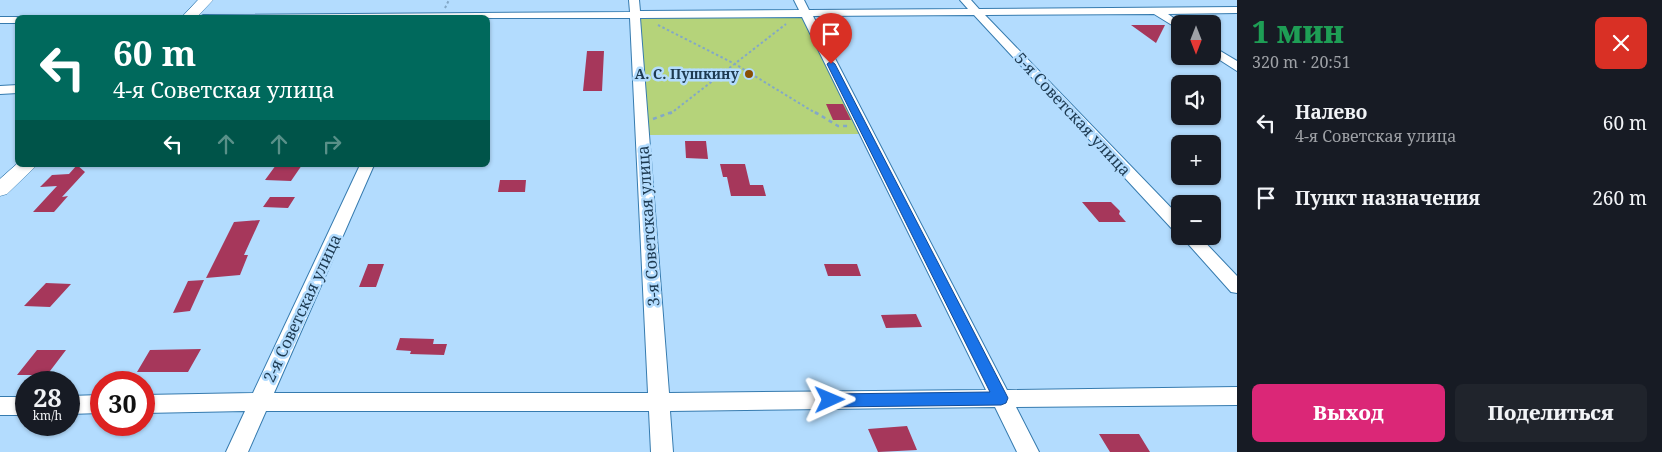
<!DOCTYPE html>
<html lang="ru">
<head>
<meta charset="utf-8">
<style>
  :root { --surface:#171b24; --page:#20242c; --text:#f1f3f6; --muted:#9ea1a6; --accent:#db2777 }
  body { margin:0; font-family:"Noto Serif",serif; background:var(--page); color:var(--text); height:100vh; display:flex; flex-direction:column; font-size:19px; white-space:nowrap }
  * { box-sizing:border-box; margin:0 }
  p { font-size:16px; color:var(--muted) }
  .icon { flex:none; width:28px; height:28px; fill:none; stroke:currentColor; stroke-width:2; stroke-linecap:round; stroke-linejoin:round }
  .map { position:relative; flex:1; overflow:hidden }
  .sheet { display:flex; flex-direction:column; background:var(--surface); width:425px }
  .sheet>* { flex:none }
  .hud { position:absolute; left:15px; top:15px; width:475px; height:152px; border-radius:8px; box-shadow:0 1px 4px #0004; background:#00695c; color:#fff; overflow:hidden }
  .needle { width:32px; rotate:180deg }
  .buttons { position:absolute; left:1171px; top:15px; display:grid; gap:10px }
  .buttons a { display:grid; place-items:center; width:50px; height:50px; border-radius:8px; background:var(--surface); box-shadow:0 1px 4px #0004; font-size:25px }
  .speed { position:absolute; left:15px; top:371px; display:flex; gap:10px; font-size:25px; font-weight:700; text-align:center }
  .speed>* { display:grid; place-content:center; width:65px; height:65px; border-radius:50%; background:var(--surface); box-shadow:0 1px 4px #0004; line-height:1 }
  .speed small { font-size:12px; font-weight:400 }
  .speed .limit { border:8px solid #d22; background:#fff; color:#111 }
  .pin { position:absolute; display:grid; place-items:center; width:42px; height:42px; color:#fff; margin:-51px -21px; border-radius:50% 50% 50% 0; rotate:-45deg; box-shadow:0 0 5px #0007 }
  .pin .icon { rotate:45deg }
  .me { position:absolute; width:55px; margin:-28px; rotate:89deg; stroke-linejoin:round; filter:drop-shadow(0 0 4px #0008) }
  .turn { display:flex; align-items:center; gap:18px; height:105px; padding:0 15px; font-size:22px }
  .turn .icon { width:65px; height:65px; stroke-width:2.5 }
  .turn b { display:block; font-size:35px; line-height:42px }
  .lanes { display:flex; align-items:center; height:48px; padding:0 15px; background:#0003; justify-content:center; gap:25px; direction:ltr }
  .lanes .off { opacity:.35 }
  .round { display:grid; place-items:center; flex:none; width:52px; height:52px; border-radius:8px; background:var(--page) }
  .summary { display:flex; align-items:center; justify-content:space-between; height:85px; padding:0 15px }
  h1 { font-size:30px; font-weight:800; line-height:38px; color:#1e9e55 }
  .primary-button { display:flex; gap:10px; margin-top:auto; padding:10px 15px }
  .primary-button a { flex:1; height:58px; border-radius:8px; background:var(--accent); color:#fff; font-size:20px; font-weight:800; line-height:58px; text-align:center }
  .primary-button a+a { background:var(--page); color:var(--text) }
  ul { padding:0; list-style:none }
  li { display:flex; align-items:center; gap:15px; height:75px; padding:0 15px }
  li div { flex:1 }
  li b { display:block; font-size:19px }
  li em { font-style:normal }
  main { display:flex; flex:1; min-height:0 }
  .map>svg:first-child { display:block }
  .green { fill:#b5d37a }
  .building { fill:#a6375b }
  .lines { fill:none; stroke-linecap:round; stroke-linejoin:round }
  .minor-casing { stroke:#367baf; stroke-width:2 }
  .major-casing { stroke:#367baf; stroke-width:1 }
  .path-far1 { stroke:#83a8c7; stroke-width:2; stroke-dasharray:2.5 2.5; stroke-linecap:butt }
  .path { stroke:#83a8c7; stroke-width:2.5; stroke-dasharray:4 4; stroke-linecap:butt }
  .minor { fill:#fff; fill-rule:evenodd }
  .major { fill:#fff; fill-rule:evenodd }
  .route { fill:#1a73e8; stroke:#114b97 }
  .poi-dot { fill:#884f04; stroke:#b3dcfe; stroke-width:2 }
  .labels { text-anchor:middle; stroke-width:5; stroke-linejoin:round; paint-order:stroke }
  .far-poi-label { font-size:14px; font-weight:bold; fill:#1d3a51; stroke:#b3dcfe; text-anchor:end }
  .street-label { font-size:16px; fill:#1d3a51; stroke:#b3dcfe }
</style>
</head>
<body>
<main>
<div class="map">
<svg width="1237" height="452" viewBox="0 0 1237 452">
  <rect width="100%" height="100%" fill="#b3dcfe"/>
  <!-- green -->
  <path class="green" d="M802,15L861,134L648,135L639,16Z"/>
  <!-- building -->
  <path class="building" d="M1131,25H1165L1156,43Z
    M587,51H604L602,91H583Z
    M826,104H843L851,120H833Z
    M685,141H706L708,159L686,158Z
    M720,164H745L750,185H763L766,196H731L727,177H723Z
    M77,165L85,172L62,197L68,196L54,212H33L57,186L40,187L52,175L69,174Z
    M276,165H302L291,181L265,180Z
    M500,180H526L525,192H498Z
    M270,197H295L288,208L263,207Z
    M1082,202H1111L1120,211L1119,214L1126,222H1099Z
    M260,220L244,255H248L240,275L206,278L234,222Z
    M368,264H384L376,287H359Z
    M824,264H857L861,276H828Z
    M204,280L190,311L173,313L188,281Z
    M46,283L71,284L50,307L24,306Z
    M916,314L922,327L886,328L881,315Z
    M400,338L434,339L433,344H447L444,355L410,354L411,351L396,350Z
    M201,349L188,372H137L150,350Z
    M37,350H66L47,375H17Z
    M907,426L917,450L878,452L868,429Z
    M1099,434H1139L1150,452H1110Z"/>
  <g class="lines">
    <!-- minor casing -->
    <g class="minor-casing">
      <path id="minor" d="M629,0H639L640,11L799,10L794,0H804L809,10L968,9L960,0H971L979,9L1237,7V13L1168,14L1182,24H1180V30L1154,14L985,15L1180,217V232L1174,231L974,15L813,16L1007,390L1237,387V405L1016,407L1039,452H1017L995,407L670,411L673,452H651L649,411H266L248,452H226L245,411L144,413V395L253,393L360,165H374L274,393H648L630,18H198L203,15L630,12ZM802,17L986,390L669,393L640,18Z
        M0,17H18L21,18H18V23H0Z
        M1212,46L1237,61V71L1212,55Z
        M18,85V93L0,94V86Z
        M1181,236H1199L1237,276V293L1231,292Z
        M101,395V413L69,414V396Z
        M0,397H26V415H0Z"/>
    </g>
    <!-- major casing -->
    <g class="major-casing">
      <path id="major" d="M198,0H213L196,18H181Z
        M18,163V165H37L7,194L0,196V179Z"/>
    </g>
    <!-- path-far1 -->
    <path class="path-far1" d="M445,8L449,0
      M68,18L176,16
      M658,25L735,64L817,114
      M670,114L786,24"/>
    <!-- path -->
    <path class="path" d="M815,112L838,126H849
      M653,119L672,112"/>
    <!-- minor -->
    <use href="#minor" class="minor"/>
    <!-- major -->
    <use href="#major" class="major"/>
  </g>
  <!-- route -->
  <path class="route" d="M831,61L835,64L1006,394L1008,398L1006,403L1001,405L830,407L825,405L823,400L825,396L830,394L990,392L827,64Z"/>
  <!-- markers -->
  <circle class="poi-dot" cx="749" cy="74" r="5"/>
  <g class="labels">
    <!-- far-poi labels -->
    <g class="far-poi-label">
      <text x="739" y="79">А. С. Пушкину</text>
    </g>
    <!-- street labels -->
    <g class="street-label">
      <text transform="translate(1073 114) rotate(47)" y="6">5-я Советская улица</text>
      <text transform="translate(648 226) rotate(-94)" y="6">3-я Советская улица</text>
      <text transform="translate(302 308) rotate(-65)" y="6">2-я Советская улица</text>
    </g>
  </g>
</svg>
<div class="buttons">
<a><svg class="needle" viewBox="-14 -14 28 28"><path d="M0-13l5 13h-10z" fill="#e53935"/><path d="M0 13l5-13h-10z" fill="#9ea1a6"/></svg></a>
<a><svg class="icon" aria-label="sound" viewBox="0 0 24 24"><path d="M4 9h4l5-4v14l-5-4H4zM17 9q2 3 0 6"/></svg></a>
<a>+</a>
<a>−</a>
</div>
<div class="speed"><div>28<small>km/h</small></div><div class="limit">30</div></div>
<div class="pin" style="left:831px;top:64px;background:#d93025"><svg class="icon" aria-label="arrive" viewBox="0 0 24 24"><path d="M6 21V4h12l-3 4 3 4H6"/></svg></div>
<svg class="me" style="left:830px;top:400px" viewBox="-20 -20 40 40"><path d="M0-17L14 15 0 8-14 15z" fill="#1a73e8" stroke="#fff" stroke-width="4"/></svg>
<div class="hud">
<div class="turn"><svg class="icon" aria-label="left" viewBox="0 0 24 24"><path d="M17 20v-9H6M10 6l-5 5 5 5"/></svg><div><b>60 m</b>4-я Советская улица</div></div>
<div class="lanes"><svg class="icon" aria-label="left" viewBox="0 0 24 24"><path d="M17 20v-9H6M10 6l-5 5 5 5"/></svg><svg class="icon off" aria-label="ahead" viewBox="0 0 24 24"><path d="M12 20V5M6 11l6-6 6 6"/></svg><svg class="icon off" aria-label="ahead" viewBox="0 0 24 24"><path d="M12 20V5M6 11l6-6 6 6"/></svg><svg class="icon off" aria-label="right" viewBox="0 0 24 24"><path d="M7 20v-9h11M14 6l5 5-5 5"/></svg></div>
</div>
</div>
<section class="sheet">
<div class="summary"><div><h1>1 мин</h1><p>320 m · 20:51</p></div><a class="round" style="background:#d93025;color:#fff"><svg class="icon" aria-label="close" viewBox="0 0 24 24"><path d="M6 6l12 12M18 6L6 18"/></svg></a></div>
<ul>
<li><svg class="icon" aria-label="left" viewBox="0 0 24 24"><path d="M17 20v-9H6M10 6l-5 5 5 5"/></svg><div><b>Налево</b><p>4-я Советская улица</p></div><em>60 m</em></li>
<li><svg class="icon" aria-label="arrive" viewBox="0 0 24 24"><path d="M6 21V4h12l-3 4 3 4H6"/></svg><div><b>Пункт назначения</b></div><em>260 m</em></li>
</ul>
<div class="primary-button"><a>Выход</a><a>Поделиться</a></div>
</section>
</main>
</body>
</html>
